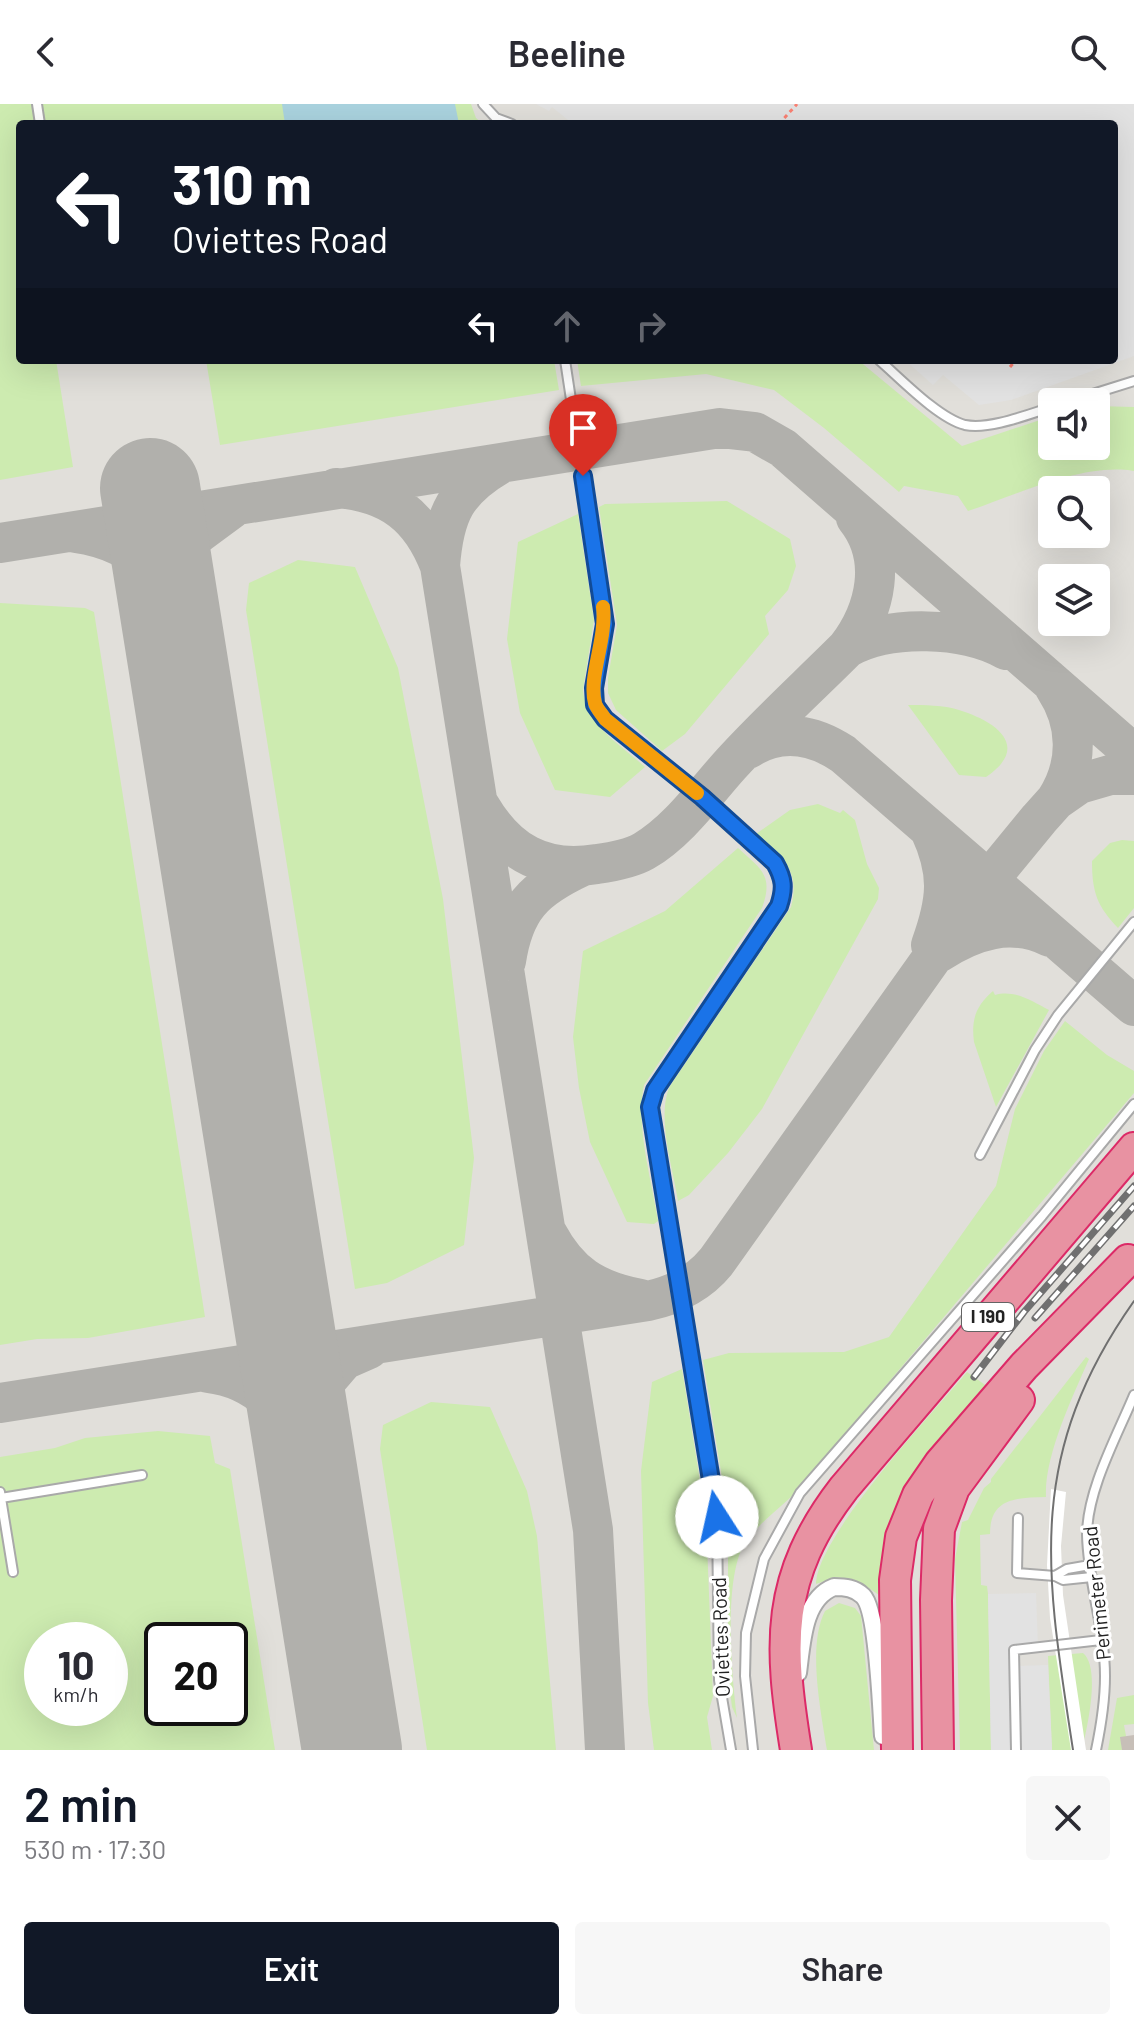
<!DOCTYPE html>
<html lang="en">
<head>
<meta charset="utf-8">
<style>
  :root { --surface:#fff; --page:#f7f7f7; --text:#2b2b33; --muted:#7c7c81; --accent:#111827 }
  body { margin:0; font-family:Barlow,sans-serif; background:var(--page); color:var(--text); height:100vh; display:flex; flex-direction:column; font-size:30px; white-space:nowrap }
  * { box-sizing:border-box; margin:0 }
  p { font-size:26px; color:var(--muted) }
  .icon { flex:none; width:44px; height:44px; fill:none; stroke:currentColor; stroke-width:2; stroke-linecap:round; stroke-linejoin:round }
  .map { position:relative; height:1646px; overflow:hidden }
  .details { display:flex; flex-direction:column; background:var(--surface); flex:1 }
  .details>* { flex:none }
  .top-card { position:absolute; left:16px; top:16px; width:1102px; height:244px; border-radius:8px; box-shadow:0 8px 32px #0002; background:#111827; color:#fff; overflow:hidden }
  .buttons { position:absolute; left:1038px; top:284px; display:grid; gap:16px }
  .buttons a { display:grid; place-items:center; width:72px; height:72px; border-radius:8px; background:var(--surface); box-shadow:0 8px 32px #0002; font-size:40px }
  .speed { position:absolute; left:24px; top:1518px; display:flex; gap:16px; font-size:40px; font-weight:700; text-align:center }
  .speed>* { display:grid; place-content:center; width:104px; height:104px; border-radius:50%; background:var(--surface); box-shadow:0 8px 32px #0002; line-height:1 }
  .speed small { font-size:20px; font-weight:400 }
  .speed .limit { border:4px solid #111; border-radius:12px; background:#fff; color:#111 }
  .pin { position:absolute; display:grid; place-items:center; width:68px; height:68px; color:#fff; margin:-82px -34px; border-radius:50% 50% 50% 0; rotate:-45deg; box-shadow:0 0 8px #0007 }
  .pin .icon { rotate:45deg }
  .me { position:absolute; width:88px; margin:-44px; rotate:350deg; stroke-linejoin:round; filter:drop-shadow(0 0 6px #0008) }
  .turn { display:flex; align-items:center; gap:28px; height:168px; padding:0 24px; font-size:36px }
  .turn .icon { width:104px; height:104px; stroke-width:2.5 }
  .turn b { display:block; font-size:56px; line-height:68px }
  .lanes { display:flex; align-items:center; height:76px; padding:0 24px; background:#0003; justify-content:center; gap:40px; direction:ltr }
  .lanes .off { opacity:.35 }
  .round { display:grid; place-items:center; flex:none; width:84px; height:84px; border-radius:8px; background:var(--page) }
  .headline { display:flex; align-items:center; justify-content:space-between; height:136px; padding:0 24px }
  h1 { font-size:48px; font-weight:600; line-height:60px; color:var(--accent) }
  .button { display:flex; gap:16px; margin-top:auto; padding:16px 24px }
  .button a { flex:1; height:92px; border-radius:8px; background:var(--accent); color:#fff; font-size:32px; font-weight:600; line-height:92px; text-align:center }
  .button a+a { background:var(--page); color:var(--text) }
  header { display:flex; justify-content:space-between; align-items:center; height:104px; padding:0 24px; background:var(--surface); font-size:36px; font-weight:600 }
  .map>svg:first-child { display:block }
  .airport { fill:#e1dfda; fill-rule:evenodd }
  .grass { fill:#cdebb0; fill-rule:evenodd }
  .parking { fill:#e2e2e2 }
  .water { fill:#aad3df }
  .pier { fill:#fff }
  .lines { fill:none; stroke-linecap:round; stroke-linejoin:round }
  .taxiway { stroke:#b1b0ac; stroke-width:40 }
  .runway { stroke:#b1b0ac; stroke-width:100 }
  .building { fill:#c7bfb8 }
  .lane-casing { stroke:#a9a9a9; stroke-width:12 }
  .street-casing { stroke:#a9a9a9; stroke-width:20 }
  .highway-casing { stroke:#dc2a67; stroke-width:34 }
  .path { stroke:#fa8072; stroke-width:3; stroke-dasharray:4 4; stroke-linecap:butt }
  .lane { stroke:#fff; stroke-width:8 }
  .street { stroke:#fff; stroke-width:16 }
  .highway { stroke:#e892a2; stroke-width:30 }
  .tram { stroke:#707070; stroke-width:2 }
  .rail-casing { stroke:#707070; stroke-width:7 }
  .rail { stroke:#fff; stroke-width:4; stroke-dasharray:12; stroke-linecap:butt }
  .route-casing { stroke:#114b97; stroke-width:20 }
  .route { stroke:#1a73e8; stroke-width:14 }
  .slow { stroke:#f59e0b; stroke-width:14 }
  .labels { text-anchor:middle; stroke-width:6; stroke-linejoin:round; paint-order:stroke }
  .shield { fill:#fff; stroke:#646464; stroke-width:2 }
  .shield-label { font-size:18px; font-weight:bold; fill:#222 }
  .street-label { font-size:20px; fill:#222; stroke:#fff }
</style>
</head>
<body>
<header><svg class="icon" aria-label="back" viewBox="0 0 24 24"><path d="M15 5l-7 7 7 7"/></svg>Beeline<svg class="icon" aria-label="search" viewBox="0 0 24 24"><circle cx="10" cy="10" r="6"/><path d="M15 15l6 6"/></svg></header>
<div class="map">
<svg width="1134" height="1646" viewBox="0 0 1134 1646">
  <rect width="100%" height="100%" fill="#f2efe9"/>
  <!-- airport -->
  <path class="airport" d="M0,0H1134V1646H0ZM20,20H1114V256H20ZM1052,298H1096V342H1052ZM1052,386H1096V430H1052ZM1052,474H1096V518H1052ZM42,1536H110V1604H42ZM162,1536H230V1604H162Z"/>
  <!-- grass -->
  <path class="grass" d="M0,0H471L476,14L483,20H20V256H56L73,363L0,376Z
    M206,256H554L559,286L220,341Z
    M577,256H858L962,342L1052,312V342H1096V302L1134,303V367C1084,358 1016,391 968,407L958,392L904,382L899,388L824,324L774,286L706,270L581,282Z
    M727,397L790,435L796,462L788,486L765,512L769,530L685,630L662,647L616,606L608,589V574L617,521L599,403L605,400Z
    M578,410L594,516L583,586C586,621 621,641 645,663L610,693L555,686L520,609L507,535L518,438Z
    M298,456L355,463L398,564L443,795L474,1054L464,1141L387,1179L355,1185L246,506L249,479Z
    M0,499L85,504L94,508L205,1213L88,1234L37,1235L0,1241Z
    M908,601C925,601 943,601 959,606C995,617 1032,642 986,673L959,671Z
    M818,700L840,709L843,706L855,716L867,760L879,784L878,795L762,1005L728,1049L689,1091L678,1097C673,1064 656,1012 670,982L791,803C801,764 781,754 756,730L790,706Z
    M1122,736L1134,737V804L1118,824C1097,802 1092,788 1092,757L1110,739Z
    M738,744C761,765 774,771 762,804L644,981C635,1021 652,1077 658,1117L654,1120L627,1118L590,1038L579,984L573,933L583,847L665,807Z
    M993,887L995,891C1015,885 1033,898 1049,906L996,1003L974,938C971,915 976,902 993,887Z
    M1065,917L1107,951L1134,967V989L792,1392C777,1406 759,1420 747,1436C722,1468 732,1574 737,1614L732,1603L728,1572V1411L703,1256L729,1249L844,1248L889,1233L996,1082L1015,1005L1044,947Z
    M1086,1253L1089,1255C1073,1292 1044,1352 1046,1393C1017,1394 990,1393 990,1430L980,1431L981,1481L987,1482L988,1490L991,1646H960L955,1455L962,1418L968,1416L984,1384L991,1378V1375Z
    M682,1265L706,1414L713,1592L707,1613L712,1646H654L648,1599L641,1367L652,1278Z
    M967,1268L988,1283L880,1492C859,1476 843,1470 816,1480C817,1432 933,1309 967,1268Z
    M431,1298L490,1303L527,1387L537,1432L556,1646H427L380,1345L383,1321Z
    M158,1327L210,1332L215,1359L230,1365L275,1646H0V1353L55,1344L85,1334ZM42,1536H110V1604H42ZM162,1536H230V1604H162Z
    M839,1499L855,1504L861,1512L874,1646H827C821,1608 807,1542 825,1507Z
    M1083,1549C1101,1564 1087,1624 1082,1646H1052L1048,1552Z
    M1134,1591V1620L1124,1621L1126,1632L1122,1646H1108L1117,1594Z"/>
  <!-- parking -->
  <path class="parking" d="M536,0H1134V252L1011,296L979,301L943,271L933,281L905,256H1114V20H573L552,3L549,7Z
    M1036,1489L1038,1543L1014,1546L1015,1562L1048,1561L1052,1646H991L988,1490Z"/>
  <!-- water -->
  <path class="water" d="M282,0H455L459,20H285Z"/>
  <!-- pier -->
  <path class="pier" d="M1051,1385L1066,1388L1061,1442L1063,1491L1086,1646H1071L1050,1514L1047,1461Z"/>
  <g class="lines">
    <!-- taxiway -->
    <path class="taxiway" d="M336,384C390,388 421,412 440,462L593,1426L605,1646
      M76,429C104,433 138,445 154,471C160,479 163,491 168,500
      M0,439L720,324L755,328L783,344L1134,650
      M440,462C444,410 455,386 502,359
      M168,500L176,466L191,435L233,404
      M847,544C890,520 964,523 1006,546
      M1055,584C1078,619 1079,660 1056,696
      M748,645C780,624 813,630 843,650L1134,902
      M480,702C507,748 543,769 597,760C612,758 630,755 644,747C678,727 704,690 730,661C767,620 808,583 847,544C876,506 888,454 856,414
      M930,726C950,769 947,797 931,841
      M938,849C973,826 1011,814 1050,833
      M506,857C514,804 534,785 581,763
      M547,1129C569,1170 594,1186 640,1195
      M208,1269C259,1275 289,1309 305,1356
      M0,1299L648,1197C675,1191 698,1180 716,1158L932,854L989,776L1039,715L1056,696L1079,680L1110,671H1134
      M305,1356L306,1319L320,1284L344,1256L369,1245"/>
    <!-- runway -->
    <path class="runway" d="M150,384L352,1646"/>
  </g>
  <!-- building -->
  <path class="building" d="M1134,1631V1646H1122L1120,1633Z"/>
  <g class="lines">
    <!-- lane casing -->
    <g class="lane-casing">
      <path id="lane" d="M37,0L40,20
        M483,0L496,14L512,20
        M565,256L605,520L594,584L595,601L605,615L702,693L775,759C784,775 785,784 779,802L655,986L650,1003L717,1413L719,1576L731,1646
        M879,256C901,275 938,314 965,321C990,326 1029,310 1052,303
        M1067,298L1134,277
        M980,1051L1035,946L1058,911L1134,818
        M0,1388L13,1468
        M1,1394L142,1371
        M1018,1414L1017,1469L1055,1472L1063,1476L1092,1473
        M1055,1472L1067,1465L1090,1461
        M753,1646L745,1572L746,1529L764,1455L800,1389L1042,1112L1134,1000
        M1016,1646L1014,1546L1101,1536
        M1096,1646C1101,1622 1105,1597 1105,1572C1105,1525 1088,1479 1087,1431C1087,1386 1117,1332 1134,1291"/>
    </g>
    <!-- street casing -->
    <g class="street-casing">
      <path id="street" d="M798,1569C802,1539 803,1495 834,1483C845,1483 855,1484 863,1492C878,1507 881,1606 883,1632"/>
    </g>
    <!-- highway casing -->
    <g class="highway-casing">
      <path id="highway" d="M796,1646C779,1541 775,1473 844,1384L1134,1044
        M897,1646L895,1476L901,1433L918,1391L940,1359L1024,1262L1128,1156
        M938,1646L936,1496L939,1425L954,1384L1019,1296"/>
    </g>
    <!-- path -->
    <path class="path" d="M779,20L797,0
      M1114,143L1117,140
      M1010,263L1016,256"/>
    <!-- lane -->
    <use href="#lane" class="lane"/>
    <!-- street -->
    <use href="#street" class="street"/>
    <!-- highway -->
    <use href="#highway" class="highway"/>
    <!-- tram -->
    <path class="tram" d="M1073,1646C1046,1470 1024,1353 1134,1197"/>
    <!-- rail casing -->
    <g class="rail-casing">
      <path id="rail" d="M1035,1214L1134,1102
        M974,1273L1024,1208L1134,1082"/>
    </g>
    <!-- rail -->
    <use href="#rail" class="rail"/>
  </g>
  <g class="lines">
    <!-- route casing -->
    <g class="route-casing">
      <path id="route" d="M583,372L605,520L594,584L595,601L605,615L702,693L775,759C784,775 785,784 779,802L655,986L650,1003L717,1413"/>
    </g>
    <!-- route -->
    <use href="#route" class="route"/>
    <!-- slow -->
    <path class="slow" d="M603,503C607,534 588,573 595,599C596,604 602,610 605,615L697,689"/>
  </g>
  <g class="labels">
    <!-- shield labels -->
    <rect class="shield" x="962" y="1199" width="52" height="28" rx="6"/>
    <g class="shield-label">
      <text x="988" y="1219">I 190</text>
    </g>
    <!-- street labels -->
    <g class="street-label">
      <text transform="translate(1097 1489) rotate(-96)" y="7">Perimeter Road</text>
      <text transform="translate(721 1533) rotate(-92)" y="7">Oviettes Road</text>
    </g>
  </g>
</svg>
<div class="buttons">
<a><svg class="icon" aria-label="sound" viewBox="0 0 24 24"><path d="M4 9h4l5-4v14l-5-4H4zM17 9q2 3 0 6"/></svg></a>
<a><svg class="icon" aria-label="search" viewBox="0 0 24 24"><circle cx="10" cy="10" r="6"/><path d="M15 15l6 6"/></svg></a>
<a><svg class="icon" aria-label="layers" viewBox="0 0 24 24"><path d="M12 4l9 5-9 5-9-5zM3 14l9 5 9-5"/></svg></a>
</div>
<div class="speed"><div>10<small>km/h</small></div><div class="limit">20</div></div>
<div class="pin" style="left:583px;top:372px;background:#d93025"><svg class="icon" aria-label="arrive" viewBox="0 0 24 24"><path d="M6 21V4h12l-3 4 3 4H6"/></svg></div>
<svg class="me" style="left:717px;top:1413px" viewBox="-20 -20 40 40"><circle r="19" fill="#fff"/><path d="M0-13L10 11 0 6-10 11z" fill="#1a73e8"/></svg>
<div class="top-card">
<div class="turn"><svg class="icon" aria-label="left" viewBox="0 0 24 24"><path d="M17 20v-9H6M10 6l-5 5 5 5"/></svg><div><b>310 m</b>Oviettes Road</div></div>
<div class="lanes"><svg class="icon" aria-label="left" viewBox="0 0 24 24"><path d="M17 20v-9H6M10 6l-5 5 5 5"/></svg><svg class="icon off" aria-label="ahead" viewBox="0 0 24 24"><path d="M12 20V5M6 11l6-6 6 6"/></svg><svg class="icon off" aria-label="right" viewBox="0 0 24 24"><path d="M7 20v-9h11M14 6l5 5-5 5"/></svg></div>
</div>
</div>
<section class="details">
<div class="headline"><div><h1>2 min</h1><p>530 m · 17:30</p></div><a class="round"><svg class="icon" aria-label="close" viewBox="0 0 24 24"><path d="M6 6l12 12M18 6L6 18"/></svg></a></div>
<div class="button"><a>Exit</a><a>Share</a></div>
</section>
</body>
</html>
